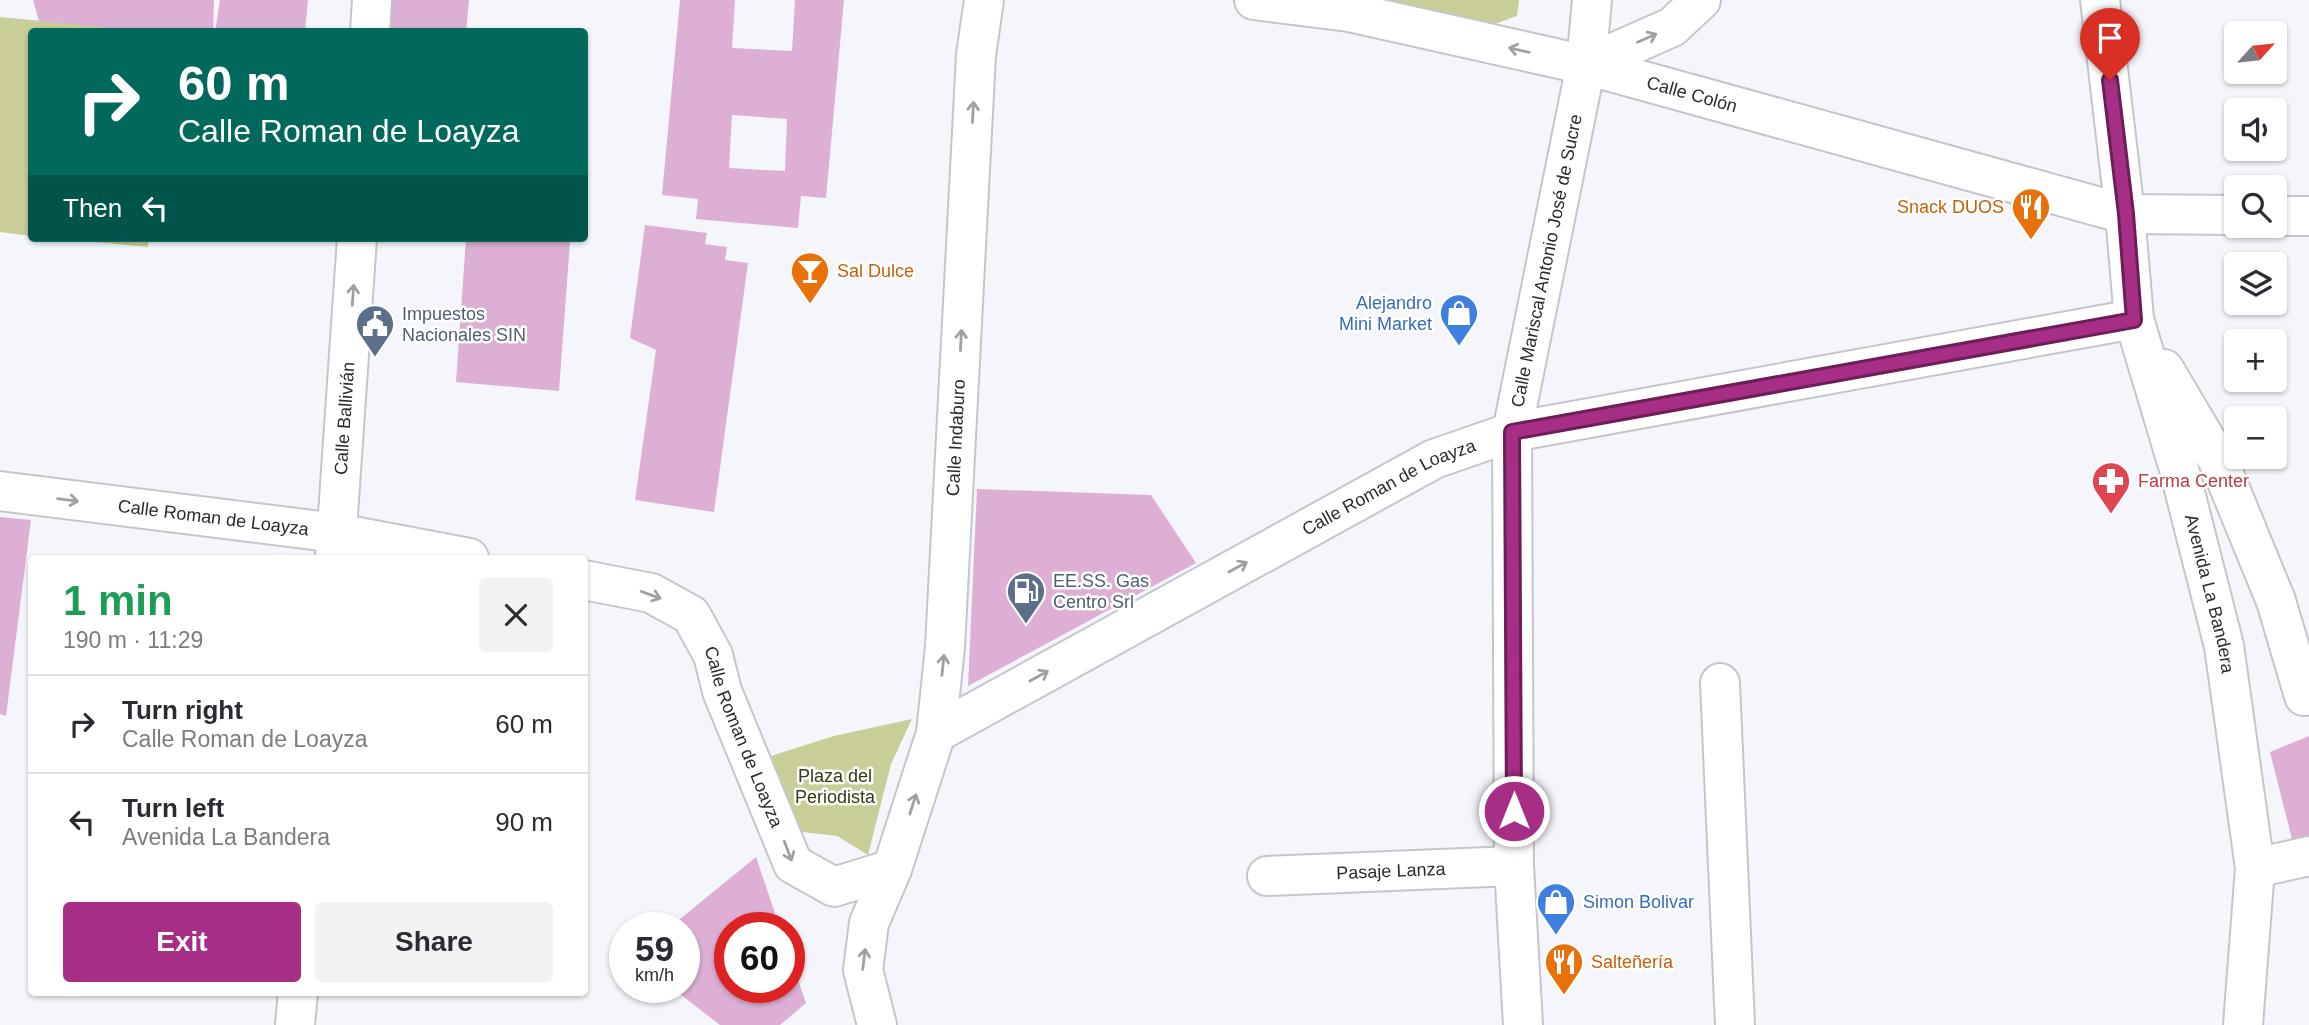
<!DOCTYPE html>
<html lang="en">
<head>
<meta charset="utf-8">
<style>
  :root { --surface:#fff; --page:#f2f2f3; --text:#2b2b33; --muted:#7c7c81; --line:#e1e1e2; --accent:#a62e84 }
  body { margin:0; font-family:Arial,sans-serif; background:var(--page); color:var(--text); height:100vh; display:flex; flex-direction:column; font-size:26px; white-space:nowrap }
  * { box-sizing:border-box; margin:0 }
  p { font-size:23px; color:var(--muted) }
  .icon { flex:none; width:38px; height:38px; fill:none; stroke:currentColor; stroke-width:2; stroke-linecap:round; stroke-linejoin:round }
  .map { position:relative; flex:1; overflow:hidden }
  .side { position:absolute; left:28px; top:555px; width:560px; height:441px; display:flex; flex-direction:column; background:var(--surface); border-radius:7px; box-shadow:0 2px 5px #0004 }
  .side>* { flex:none }
  .hud { position:absolute; left:28px; top:28px; width:560px; height:214px; border-radius:7px; box-shadow:0 2px 5px #0004; background:#00695c; color:#fff; overflow:hidden }
  .needle { width:46px; rotate:63deg }
  .controls { position:absolute; left:2224px; top:21px; display:grid; gap:14px }
  .controls a { display:grid; place-items:center; width:63px; height:63px; border-radius:7px; background:var(--surface); box-shadow:0 2px 5px #0004; font-size:35px }
  .speed { position:absolute; left:609px; top:912px; display:flex; gap:14px; font-size:35px; font-weight:700; text-align:center }
  .speed>* { display:grid; place-content:center; width:91px; height:91px; border-radius:50%; background:var(--surface); box-shadow:0 2px 5px #0004; line-height:1 }
  .speed small { font-size:18px; font-weight:400 }
  .speed .limit { border:10px solid #d22; background:#fff; color:#111 }
  .pin { position:absolute; display:grid; place-items:center; width:60px; height:60px; color:#fff; margin:-72px -30px; border-radius:50% 50% 50% 0; rotate:-45deg; box-shadow:0 0 7px #0007 }
  .pin .icon { rotate:45deg }
  .me { position:absolute; width:77px; margin:-38px; rotate:0deg; stroke-linejoin:round; filter:drop-shadow(0 0 5px #0008) }
  .turn { display:flex; align-items:center; gap:24px; height:147px; padding:0 35px; font-size:32px }
  .turn .icon { width:91px; height:91px; stroke-width:2.5 }
  .turn b { display:block; font-size:49px; line-height:60px }
  .then { display:flex; align-items:center; height:66px; padding:0 35px; background:#0003; gap:14px; font-size:26px }
  .round { display:grid; place-items:center; flex:none; width:74px; height:74px; border-radius:7px; background:var(--page) }
  .head { display:flex; align-items:center; justify-content:space-between; height:119px; padding:0 35px }
  h1 { font-size:42px; font-weight:700; line-height:52px; color:#1e9e55 }
  .primary-button { display:flex; gap:14px; margin-top:auto; padding:14px 35px }
  .primary-button a { flex:1; height:80px; border-radius:7px; background:var(--accent); color:#fff; font-size:28px; font-weight:700; line-height:80px; text-align:center }
  .primary-button a+a { background:var(--page); color:var(--text) }
  ul { padding:0; list-style:none }
  li { display:flex; align-items:center; gap:21px; height:98px; padding:0 35px; border-top:2px solid var(--line) }
  li div { flex:1 }
  li b { display:block; font-size:26px }
  li em { font-style:normal }
  .map>svg:first-child { display:block }
  .green { fill:#c9cd97 }
  .building { fill:#ddafd4; fill-rule:evenodd }
  .lines { fill:none; stroke-linecap:round; stroke-linejoin:round }
  .minor-casing { stroke:#c4c6cc; stroke-width:42 }
  .major-casing { stroke:#c4c6cc; stroke-width:42 }
  .minor { stroke:#fff; stroke-width:38 }
  .major { stroke:#fff; stroke-width:38 }
  .oneway { stroke:#a0a0a1 }
  .route-casing { stroke:#6c1e56; stroke-width:18 }
  .route { stroke:#a62e84; stroke-width:12 }
  .labels { text-anchor:middle; stroke-width:5; stroke-linejoin:round; paint-order:stroke }
  .street-label { font-size:18px; fill:#2b2b2e; stroke:#fff }
  .food-label { font-size:18px; fill:#c56008; stroke:#fff; text-anchor:start }
  .shop-label { font-size:18px; fill:#366cbe; stroke:#fff; text-anchor:end }
  .service-label { font-size:18px; fill:#4e5e75; stroke:#fff; text-anchor:start }
  .health-label { font-size:18px; fill:#be3a42; stroke:#fff; text-anchor:start }
  .park-label { font-size:18px; fill:#37390e; stroke:#fff }
</style>
</head>
<body>
<div class="map">
<svg width="2309" height="1025" viewBox="0 0 2309 1025">
  <rect width="100%" height="100%" fill="#f4f6fc"/>
  <!-- green -->
  <path class="green" d="M1349,0H1519L1517,16L1489,26Z
    M0,17L149,31L32,32L31,236L0,232Z
    M55,238H149L148,247Z
    M912,719L891,764L868,855L837,836L802,832L771,756L834,736Z"/>
  <!-- building -->
  <path class="building" d="M33,0H214L213,32H149L39,21Z
    M220,0H308L305,32H215Z
    M386,0H469L466,32H383Z
    M680,0H735L732,48L792,51L795,0H844L826,198L801,196L798,228L696,219L698,199L662,195ZM732,115L787,119L785,171L729,168Z
    M645,225L707,233L705,244L727,247L725,260L748,263L714,512L635,500L656,350L630,338Z
    M466,238H518L570,242L559,391L456,382Z
    M977,489L1151,495L1196,563L968,686Z
    M0,517L31,520L6,716L0,714Z
    M2309,736V838L2293,843L2270,752Z
    M756,857L780,928H730V987H789L790,957L806,1003L780,1025H720L671,987H684V928H669Z"/>
  <g class="lines">
    <!-- minor casing -->
    <g class="minor-casing">
      <g id="minor">
        <path id="s1" d="M2100,0L2125,214L2134,319L2179,469L2224,646L2255,868L2243,1025"/>
        <path d="M370,32L372,0"/>
        <path id="s2" d="M1586,65L2125,214L2236,215"/>
        <path d="M1586,65L1672,27L1701,0"/>
        <path d="M2275,216H2309"/>
        <path d="M2164,369L2219,462L2276,601L2304,696"/>
        <path d="M1512,432L2134,319"/>
        <path id="s3" d="M335,558L357,238"/>
        <path d="M1720,683L1735,1025"/>
        <path id="s4" d="M936,733L945,647L976,55L984,0"/>
        <path d="M2255,868L2309,856"/>
        <path id="s5" d="M1267,876L1514,866"/>
        <path d="M295,1025L298,992"/>
        <path d="M877,1025L863,970L869,923L892,869"/>
      </g>
    </g>
    <!-- major casing -->
    <g class="major-casing">
      <g id="major">
        <path d="M1254,0L1349,12L1586,65"/>
        <path id="s6" d="M0,491L337,533L469,558"/>
        <path id="s7" d="M584,580L651,593L691,615L713,655L722,691L793,864L834,887L892,869L936,733L1434,459L1512,432"/>
        <path id="s8" d="M1523,1025L1514,866L1512,432L1586,65L1592,0"/>
      </g>
    </g>
    <!-- minor -->
    <use href="#minor" class="minor"/>
    <!-- major -->
    <use href="#major" class="major"/>
  </g>
  <!-- one-way arrows -->
  <defs><path id="oneway-shaft" d="M-6 0H5M1.5-3L5.5 0L1.5 3" fill="none" stroke-width="1.6" stroke-linecap="round" stroke-linejoin="round" transform="scale(1.75)"/></defs>
  <g class="oneway">
    <use href="#oneway-shaft" transform="translate(1647 38) rotate(-24)"/>
    <use href="#oneway-shaft" transform="translate(1519 50) rotate(-167)"/>
    <use href="#oneway-shaft" transform="translate(973 112) rotate(-87)"/>
    <use href="#oneway-shaft" transform="translate(353 295) rotate(-86)"/>
    <use href="#oneway-shaft" transform="translate(961 340) rotate(-87)"/>
    <use href="#oneway-shaft" transform="translate(68 500) rotate(7)"/>
    <use href="#oneway-shaft" transform="translate(1238 567) rotate(-29)"/>
    <use href="#oneway-shaft" transform="translate(651 595) rotate(20)"/>
    <use href="#oneway-shaft" transform="translate(943 665) rotate(-84)"/>
    <use href="#oneway-shaft" transform="translate(1039 676) rotate(-29)"/>
    <use href="#oneway-shaft" transform="translate(913 804) rotate(-72)"/>
    <use href="#oneway-shaft" transform="translate(788 851) rotate(69)"/>
    <use href="#oneway-shaft" transform="translate(864 959) rotate(-83)"/>
  </g>
  <g class="lines">
    <!-- route casing -->
    <g class="route-casing">
      <path id="route" d="M1514,811L1512,432L2134,320L2126,214L2110,80"/>
    </g>
    <!-- route -->
    <use href="#route" class="route"/>
  </g>
  <!-- icons -->
  <defs>
    <g id="restaurant-pin" transform="scale(2.0125)"><path d="M0 17L-7.5 6A9.5 9.5 0 1 1 7.5 6Z" fill="#e8710a" stroke="#fff"/><path d="M-5-6h1v4h1v-4h1v4h1v-4h1v5L-1.5 .5V6h-2V.5L-5-1ZM5-6V6H3V1.5H1.5Q1.5-4 5-6Z" fill="#fff"/></g>
    <g id="bar-pin" transform="scale(2.0125)"><path d="M0 17L-7.5 6A9.5 9.5 0 1 1 7.5 6Z" fill="#e8710a" stroke="#fff"/><path d="M-6-5H6L.8 .8V4.5H3.5V6h-7V4.5H-.8V.8Z" fill="#fff"/></g>
    <g id="shop-pin" transform="scale(2.0125)"><path d="M0 17L-7.5 6A9.5 9.5 0 1 1 7.5 6Z" fill="#3f7fe0" stroke="#fff"/><path d="M-5-2.5h2.3a2.7 3.5 0 0 1 5.4 0H5L5.5 6h-11ZM-1.5-2.5h3a1.5 2.3 0 0 0-3 0Z" fill="#fff"/></g>
    <g id="civic-pin" transform="scale(2.0125)"><path d="M0 17L-7.5 6A9.5 9.5 0 1 1 7.5 6Z" fill="#5c6f8a" stroke="#fff"/><path d="M-.6-6.5H3V-4.5H.6V-3L4-1V1h2V6H-6V1h2V-1L-.6-3ZM-1.2 2.5V6h2.4V2.5Z" fill="#fff"/></g>
    <g id="pharmacy-pin" transform="scale(2.0125)"><path d="M0 17L-7.5 6A9.5 9.5 0 1 1 7.5 6Z" fill="#e0444e" stroke="#fff"/><path d="M-2-6h4v4h4v4h-4v4h-4v-4h-4v-4h4Z" fill="#fff"/></g>
    <g id="fuel-pin" transform="scale(2.0125)"><path d="M0 17L-7.5 6A9.5 9.5 0 1 1 7.5 6Z" fill="#5c6f8a" stroke="#fff"/><path d="M-5.5-6h7V0h2V4h1.3V-2.5L3-4.5l.8-.8L6-3V5H2.5V1h-1V6h-7ZM-4.2-4.7v3.2H.2V-4.7Z" fill="#fff"/></g>
  </defs>
  <g fill-rule="evenodd">
    <use href="#restaurant-pin" x="2031" y="207"/>
    <use href="#bar-pin" x="810" y="271"/>
    <use href="#shop-pin" x="1459" y="313"/>
    <use href="#civic-pin" x="375" y="324"/>
    <use href="#pharmacy-pin" x="2111" y="481"/>
    <use href="#fuel-pin" x="1026" y="591"/>
    <use href="#shop-pin" x="1556" y="902"/>
    <use href="#restaurant-pin" x="1564" y="962"/>
  </g>
  <g class="labels">
    <!-- street labels -->
    <g class="street-label">
      <text dy="6" stroke="none"><textPath href="#s2" startOffset="110">Calle Colón</textPath></text>
      <text dy="6" stroke="none"><textPath href="#s8" startOffset="768">Calle Mariscal Antonio José de Sucre</textPath></text>
      <text dy="6" stroke="none"><textPath href="#s3" startOffset="140">Calle Ballivián</textPath></text>
      <text dy="6" stroke="none"><textPath href="#s4" startOffset="296">Calle Indaburo</textPath></text>
      <text dy="6" stroke="none"><textPath href="#s7" startOffset="1150">Calle Roman de Loayza</textPath></text>
      <text dy="6" stroke="none"><textPath href="#s6" startOffset="215">Calle Roman de Loayza</textPath></text>
      <text dy="6" stroke="none"><textPath href="#s1" startOffset="606">Avenida La Bandera</textPath></text>
      <text dy="6" stroke="none"><textPath href="#s7" startOffset="247">Calle Roman de Loayza</textPath></text>
      <text dy="6" stroke="none"><textPath href="#s5" startOffset="124">Pasaje Lanza</textPath></text>
    </g>
    <!-- food labels -->
    <g class="food-label">
      <text x="2004" y="213" text-anchor="end">Snack DUOS</text>
      <text x="837" y="277">Sal Dulce</text>
      <text x="1591" y="968">Salteñería</text>
    </g>
    <!-- shop labels -->
    <g class="shop-label">
      <text x="1432" y="309">Alejandro<tspan x="1432" dy="21">Mini Market</tspan></text>
      <text x="1583" y="908" text-anchor="start">Simon Bolivar</text>
    </g>
    <!-- service labels -->
    <g class="service-label">
      <text x="402" y="320">Impuestos<tspan x="402" dy="21">Nacionales SIN</tspan></text>
      <text x="1053" y="587">EE.SS. Gas<tspan x="1053" dy="21">Centro Srl</tspan></text>
    </g>
    <!-- health labels -->
    <g class="health-label">
      <text x="2138" y="487">Farma Center</text>
    </g>
    <!-- park labels -->
    <g class="park-label">
      <text x="835" y="782">Plaza del<tspan x="835" dy="21">Periodista</tspan></text>
    </g>
  </g>
</svg>
<div class="controls">
<a><svg class="needle" viewBox="-14 -14 28 28"><path d="M0-13l5 13h-10z" fill="#e53935"/><path d="M0 13l5-13h-10z" fill="#7c7c81"/></svg></a>
<a><svg class="icon" aria-label="sound" viewBox="0 0 24 24"><path d="M4 9h4l5-4v14l-5-4H4zM17 9q2 3 0 6"/></svg></a>
<a><svg class="icon" aria-label="search" viewBox="0 0 24 24"><circle cx="10" cy="10" r="6"/><path d="M15 15l6 6"/></svg></a>
<a><svg class="icon" aria-label="layers" viewBox="0 0 24 24"><path d="M12 4l9 5-9 5-9-5zM3 14l9 5 9-5"/></svg></a>
<a>+</a>
<a>−</a>
</div>
<div class="speed"><div>59<small>km/h</small></div><div class="limit">60</div></div>
<div class="pin" style="left:2110px;top:80px;background:#d93025"><svg class="icon" aria-label="arrive" viewBox="0 0 24 24"><path d="M6 21V4h12l-3 4 3 4H6"/></svg></div>
<svg class="me" style="left:1514px;top:811px" viewBox="-20 -20 40 40"><circle r="17" fill="#a62e84" stroke="#fff" stroke-width="3"/><path d="M0-11L8 9 0 5-8 9z" fill="#fff"/></svg>
<div class="hud">
<div class="turn"><svg class="icon" aria-label="right" viewBox="0 0 24 24"><path d="M7 20v-9h11M14 6l5 5-5 5"/></svg><div><b>60 m</b>Calle Roman de Loayza</div></div>
<div class="then">Then<svg class="icon" aria-label="left" viewBox="0 0 24 24"><path d="M17 20v-9H6M10 6l-5 5 5 5"/></svg></div>
</div>
<section class="side">
<div class="head"><div><h1>1 min</h1><p>190 m · 11:29</p></div><a class="round"><svg class="icon" aria-label="close" viewBox="0 0 24 24"><path d="M6 6l12 12M18 6L6 18"/></svg></a></div>
<ul>
<li><svg class="icon" aria-label="right" viewBox="0 0 24 24"><path d="M7 20v-9h11M14 6l5 5-5 5"/></svg><div><b>Turn right</b><p>Calle Roman de Loayza</p></div><em>60 m</em></li>
<li><svg class="icon" aria-label="left" viewBox="0 0 24 24"><path d="M17 20v-9H6M10 6l-5 5 5 5"/></svg><div><b>Turn left</b><p>Avenida La Bandera</p></div><em>90 m</em></li>
</ul>
<div class="primary-button"><a>Exit</a><a>Share</a></div>
</section>
</div>
</body>
</html>
